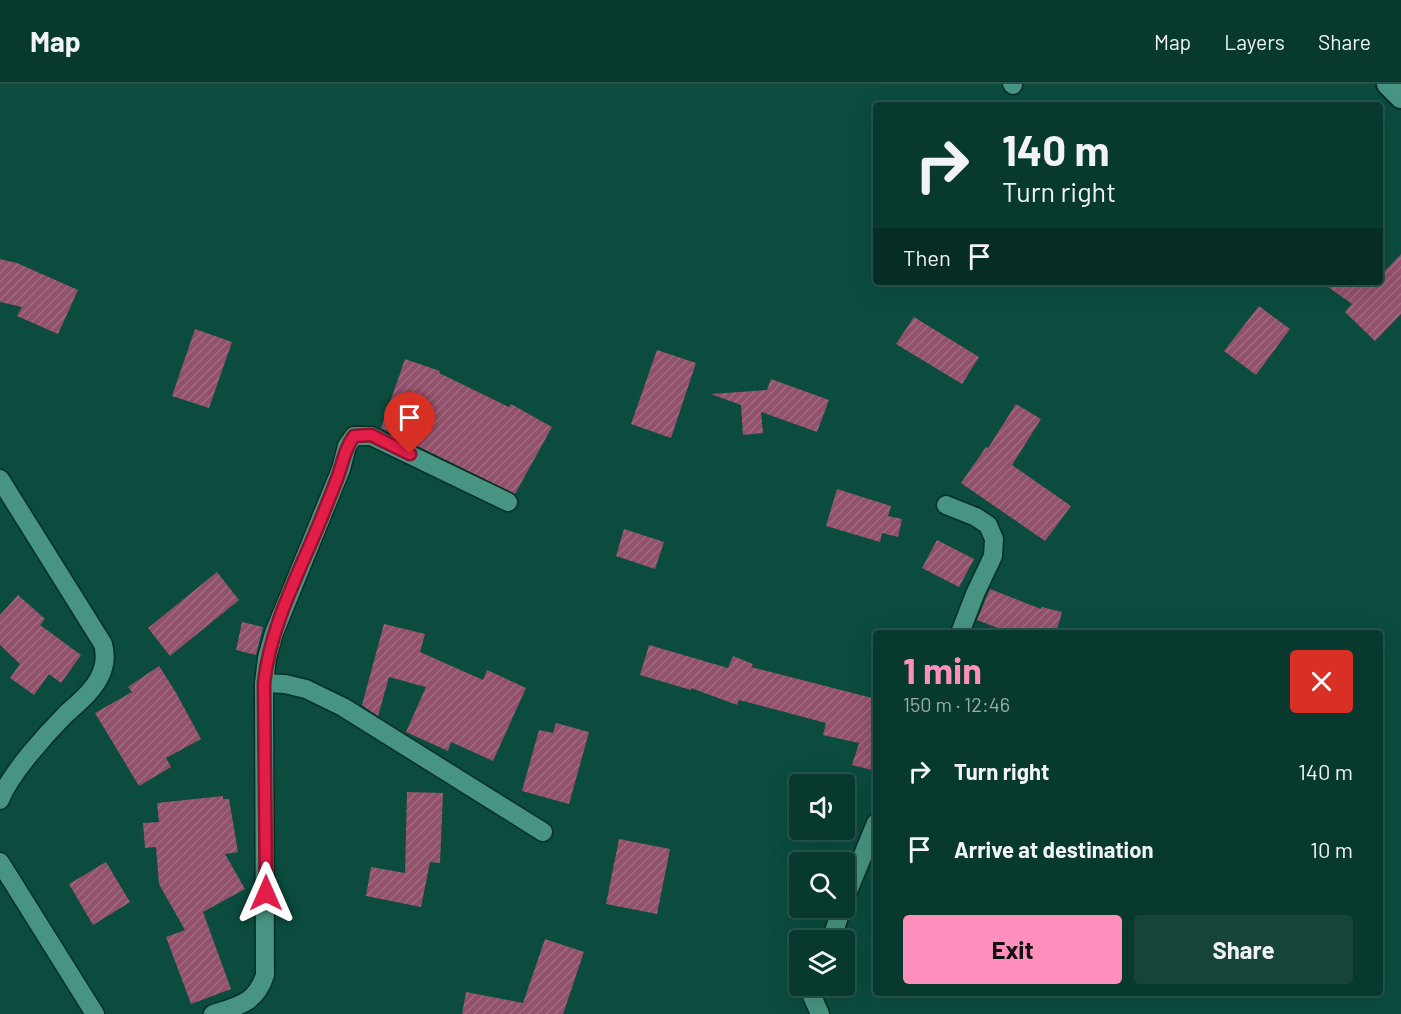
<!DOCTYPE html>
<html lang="en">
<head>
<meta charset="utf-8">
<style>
  :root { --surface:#08392f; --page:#16443b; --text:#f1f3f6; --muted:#98acaa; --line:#29534b; --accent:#fe8ebb }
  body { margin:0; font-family:Barlow,sans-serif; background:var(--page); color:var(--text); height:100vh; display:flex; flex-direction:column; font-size:22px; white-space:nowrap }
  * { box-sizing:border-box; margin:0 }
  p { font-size:20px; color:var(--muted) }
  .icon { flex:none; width:33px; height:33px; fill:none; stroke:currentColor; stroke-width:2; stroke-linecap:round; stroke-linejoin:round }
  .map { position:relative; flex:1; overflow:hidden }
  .details { position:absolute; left:873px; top:546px; width:510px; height:366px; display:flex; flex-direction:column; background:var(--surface); border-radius:6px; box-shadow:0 6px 24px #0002,0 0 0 2px var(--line) }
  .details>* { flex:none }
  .guide { position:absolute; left:873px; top:18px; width:510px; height:183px; border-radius:6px; box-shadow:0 6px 24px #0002,0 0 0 2px var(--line); background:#08392f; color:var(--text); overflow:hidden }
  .tools { position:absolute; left:789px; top:690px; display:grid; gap:12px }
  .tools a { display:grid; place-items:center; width:66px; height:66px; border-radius:6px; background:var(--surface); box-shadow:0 6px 24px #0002,0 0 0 2px var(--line); font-size:30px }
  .pin { position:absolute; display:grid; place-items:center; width:51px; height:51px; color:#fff; margin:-62px -26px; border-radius:50% 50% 50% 0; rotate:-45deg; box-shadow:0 0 6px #0007 }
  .pin .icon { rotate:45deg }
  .me { position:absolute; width:66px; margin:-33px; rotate:0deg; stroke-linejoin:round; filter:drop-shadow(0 0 4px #0008) }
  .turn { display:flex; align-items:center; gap:21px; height:126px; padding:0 30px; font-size:27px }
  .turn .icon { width:78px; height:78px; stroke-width:2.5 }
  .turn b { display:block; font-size:42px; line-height:51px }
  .then { display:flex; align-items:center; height:57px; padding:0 30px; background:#0003; gap:12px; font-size:22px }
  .round { display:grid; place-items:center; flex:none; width:63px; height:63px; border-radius:6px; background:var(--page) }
  .head { display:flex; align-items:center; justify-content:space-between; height:102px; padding:0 30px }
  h1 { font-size:36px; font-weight:700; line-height:45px; color:var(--accent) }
  .button { display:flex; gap:12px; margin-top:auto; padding:12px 30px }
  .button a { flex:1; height:69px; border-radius:6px; background:var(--accent); color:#111; font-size:24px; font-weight:700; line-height:69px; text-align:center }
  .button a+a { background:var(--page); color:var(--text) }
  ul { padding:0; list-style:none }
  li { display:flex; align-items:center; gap:18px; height:78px; padding:0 30px }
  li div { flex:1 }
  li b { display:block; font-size:22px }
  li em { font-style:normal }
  header { display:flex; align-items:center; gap:36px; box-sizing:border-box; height:84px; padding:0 30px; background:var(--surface); border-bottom:2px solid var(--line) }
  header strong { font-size:28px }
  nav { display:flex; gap:33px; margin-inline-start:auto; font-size:21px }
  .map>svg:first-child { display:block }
  .building { fill:url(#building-hatch) }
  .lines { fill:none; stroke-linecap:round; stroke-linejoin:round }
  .minor-casing { stroke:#032f26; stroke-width:21 }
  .tertiary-casing { stroke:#032f26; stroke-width:26 }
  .minor { stroke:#489482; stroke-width:18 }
  .tertiary { stroke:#489482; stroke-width:22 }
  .route-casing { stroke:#92132f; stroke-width:15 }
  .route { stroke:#e11d48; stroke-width:10 }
</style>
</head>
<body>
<header>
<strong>Map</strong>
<nav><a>Map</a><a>Layers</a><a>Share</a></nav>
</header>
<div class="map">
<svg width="1401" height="930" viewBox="0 0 1401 930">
  <defs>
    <pattern id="building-hatch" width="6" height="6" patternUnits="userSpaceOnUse" patternTransform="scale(1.5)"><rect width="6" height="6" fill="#92516b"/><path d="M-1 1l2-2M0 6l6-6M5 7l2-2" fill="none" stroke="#a06b80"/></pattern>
  </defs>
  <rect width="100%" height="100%" fill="#0b4c3f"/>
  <!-- building -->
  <path class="building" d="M1401,170V230L1375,257L1345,228L1352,220L1321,198H1380V192Z
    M0,175L17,179L78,206L58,250L17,232L22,223L0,218Z
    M1259,222L1290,245L1256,291L1224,267Z
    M914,233L979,273L962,300L896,260Z
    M195,245L232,258L209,324L172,312Z
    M657,266L696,279L671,354L631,340Z
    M405,275L440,287L439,289L509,323L511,320L552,343L515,410L381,344Z
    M771,295L829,316L817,348L761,328L763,349L743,351L741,321L711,310L767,306Z
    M1016,320L1041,335L1012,381L1071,422L1045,457L961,399L986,363L988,364Z
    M837,405L891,422L888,432L902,435L898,453L882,449L880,458L826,442Z
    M624,445L664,458L655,485L616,472Z
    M937,456L974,475L959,503L922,484Z
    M217,488L239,516L170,572L148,544Z
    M990,505L1041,525L1042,523L1062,528L1056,549H1011L977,536Z
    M18,511L45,535L40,541L81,571L61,599L49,590L34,611L10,594L20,580L0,561V531Z
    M242,538L263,543L256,571L236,566Z
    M384,540L425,550L420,568L483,596L487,586L526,604L493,677L451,658L448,667L406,648L426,603L389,593L378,632L362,621Z
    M649,561L728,584L733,572L753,580L751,583L876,615V687L852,681L859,659L823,651L826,639L739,616L737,621L691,604V606L640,591Z
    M159,582L175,607L201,655L166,674L171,683L139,702L95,629L132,608L128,603Z
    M556,639L589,648L569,720L522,707L539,646L553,649Z
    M407,708L443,709L440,779L430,778L421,823L366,812L371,783L405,789Z
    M223,712V715H229L238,768L225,770L245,805L203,828L231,905L191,920L166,853L185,846L159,800L156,763L145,764L143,739L159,738L157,719Z
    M619,755L670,765L657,830L606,820Z
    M106,778L130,818L93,841L69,800Z
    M545,855L584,868L563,930H462L466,908L523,919Z"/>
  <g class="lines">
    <!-- minor casing -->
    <g class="minor-casing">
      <path id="minor" d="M1012,0L1013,1
        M0,395L103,560C106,571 105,582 100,592C93,607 78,619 66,630C46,650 10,690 0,716
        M946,421L976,433L988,441L994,455L993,472L975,510L960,549
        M264,599L285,600L306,605L343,623L543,748
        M0,778L95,930
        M844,817L876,739
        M831,856L842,824
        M816,902L812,912L820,930
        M213,930C239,922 256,919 265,891L264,599L267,574L274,549L341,385L347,362L354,352H371L508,418"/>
    </g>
    <!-- tertiary casing -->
    <g class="tertiary-casing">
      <path id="tertiary" d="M1388,0L1401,13"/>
    </g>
    <!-- minor -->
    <use href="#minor" class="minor"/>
    <!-- tertiary -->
    <use href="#tertiary" class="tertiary"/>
  </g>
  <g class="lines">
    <!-- route casing -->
    <g class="route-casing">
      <path id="route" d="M266,809L264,599C271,537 303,482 325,425C330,412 336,399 340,386C344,373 346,363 354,352L371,351L410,370"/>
    </g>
    <!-- route -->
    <use href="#route" class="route"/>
  </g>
</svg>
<div class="tools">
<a><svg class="icon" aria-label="sound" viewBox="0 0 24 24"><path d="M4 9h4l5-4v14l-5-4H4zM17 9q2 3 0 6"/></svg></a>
<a><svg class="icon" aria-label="search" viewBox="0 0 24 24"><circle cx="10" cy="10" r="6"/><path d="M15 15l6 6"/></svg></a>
<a><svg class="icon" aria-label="layers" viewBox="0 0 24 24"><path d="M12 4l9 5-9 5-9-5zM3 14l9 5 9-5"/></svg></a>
</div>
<div class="pin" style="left:410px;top:370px;background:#d93025"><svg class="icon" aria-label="arrive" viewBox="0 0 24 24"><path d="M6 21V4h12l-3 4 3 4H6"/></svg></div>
<svg class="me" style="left:266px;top:809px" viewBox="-20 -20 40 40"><path d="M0-17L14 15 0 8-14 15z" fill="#e11d48" stroke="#fff" stroke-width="4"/></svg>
<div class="guide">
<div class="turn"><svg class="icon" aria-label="right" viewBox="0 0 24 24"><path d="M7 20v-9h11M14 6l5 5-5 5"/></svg><div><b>140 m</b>Turn right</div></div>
<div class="then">Then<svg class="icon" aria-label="arrive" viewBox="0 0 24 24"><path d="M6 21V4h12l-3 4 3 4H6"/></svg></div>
</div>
<section class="details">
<div class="head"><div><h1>1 min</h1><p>150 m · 12:46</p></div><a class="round" style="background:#d93025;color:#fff"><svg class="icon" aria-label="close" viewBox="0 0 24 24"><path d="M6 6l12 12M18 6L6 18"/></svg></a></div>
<ul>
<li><svg class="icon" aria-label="right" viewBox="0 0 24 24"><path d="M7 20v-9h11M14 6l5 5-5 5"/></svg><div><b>Turn right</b></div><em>140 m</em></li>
<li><svg class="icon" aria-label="arrive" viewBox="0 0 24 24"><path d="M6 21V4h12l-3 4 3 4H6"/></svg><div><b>Arrive at destination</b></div><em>10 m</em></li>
</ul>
<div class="button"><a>Exit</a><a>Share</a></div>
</section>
</div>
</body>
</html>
